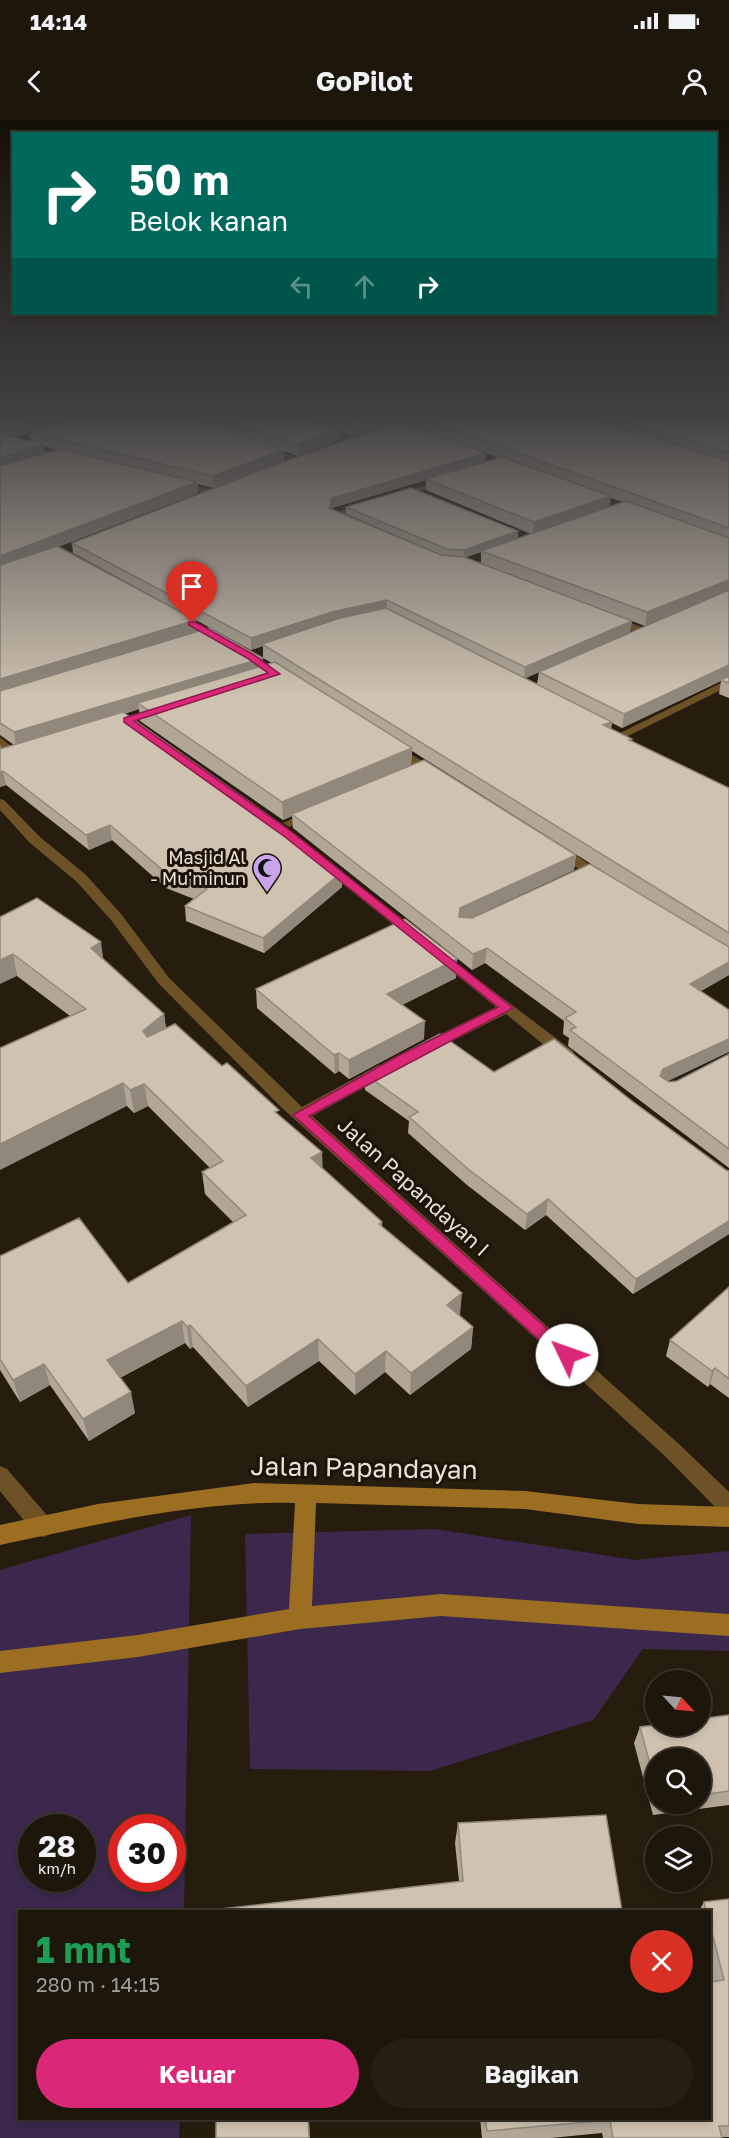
<!DOCTYPE html>
<html lang="id">
<head>
<meta charset="utf-8">
<style>
  :root { --surface:#1c160b; --page:#251f14; --text:#f1f3f6; --muted:#a09f9d; --line:#3a352c; --accent:#db2777 }
  body { margin:0; font-family:"Golos Text",sans-serif; background:var(--page); color:var(--text); height:100vh; display:flex; flex-direction:column; font-size:22px; white-space:nowrap }
  * { box-sizing:border-box; margin:0 }
  p { font-size:20px; color:var(--muted) }
  .icon { flex:none; width:33px; height:33px; fill:none; stroke:currentColor; stroke-width:2; stroke-linecap:round; stroke-linejoin:round }
  .map { position:relative; flex:1; overflow:hidden }
  .panel { position:absolute; left:18px; top:1790px; width:693px; height:210px; display:flex; flex-direction:column; background:var(--surface); border-radius:0px; box-shadow:0 3px 9px #0003,0 0 0 2px var(--line) }
  .panel>* { flex:none }
  .hud { position:absolute; left:12px; top:12px; width:705px; height:183px; border-radius:0px; box-shadow:0 3px 9px #0003,0 0 0 2px var(--line); background:#00695c; color:#fff; overflow:hidden }
  .needle { width:39px; rotate:116deg }
  .controls { position:absolute; left:645px; top:1550px; display:grid; gap:12px }
  .controls a { display:grid; place-items:center; width:66px; height:66px; border-radius:50%; background:var(--surface); box-shadow:0 3px 9px #0003,0 0 0 2px var(--line); font-size:30px }
  .speed { position:absolute; left:18px; top:1694px; display:flex; gap:12px; font-size:30px; font-weight:700; text-align:center }
  .speed>* { display:grid; place-content:center; width:78px; height:78px; border-radius:50%; background:var(--surface); box-shadow:0 3px 9px #0003,0 0 0 2px var(--line); line-height:1 }
  .speed small { font-size:15px; font-weight:400 }
  .speed .limit { border:9px solid #d22; background:#fff; color:#111 }
  .pin { position:absolute; display:grid; place-items:center; width:51px; height:51px; color:#fff; margin:-62px -26px; border-radius:50% 50% 50% 0; rotate:-45deg; box-shadow:0 0 6px #0007 }
  .pin .icon { rotate:45deg }
  .me { position:absolute; width:66px; margin:-33px; rotate:312deg; stroke-linejoin:round; filter:drop-shadow(0 0 4px #0008) }
  .turn { display:flex; align-items:center; gap:21px; height:126px; padding:0 18px; font-size:27px }
  .turn .icon { width:78px; height:78px; stroke-width:2.5 }
  .turn b { display:block; font-size:42px; line-height:51px }
  .lanes { display:flex; align-items:center; height:57px; padding:0 18px; background:#0003; justify-content:center; gap:30px; direction:ltr }
  .lanes .off { opacity:.35 }
  .round { display:grid; place-items:center; flex:none; width:63px; height:63px; border-radius:32px; background:var(--page) }
  .headline { display:flex; align-items:center; justify-content:space-between; height:102px; padding:0 18px }
  h1 { font-size:36px; font-weight:700; line-height:45px; color:#1e9e55 }
  .primary-button { display:flex; gap:12px; margin-top:auto; padding:12px 18px }
  .primary-button a { flex:1; height:69px; border-radius:36px; background:var(--accent); color:#fff; font-size:24px; font-weight:700; line-height:69px; text-align:center }
  .primary-button a+a { background:var(--page); color:var(--text) }
  .status { display:flex; justify-content:space-between; align-items:center; height:42px; padding:0 30px; background:var(--surface); direction:ltr }
  .status svg { height:16px; fill:currentColor }
  header { display:flex; justify-content:space-between; align-items:center; height:78px; padding:0 18px; background:var(--surface); font-size:27px; font-weight:700 }
  .map>svg:first-child { display:block }
  .green { fill:#3b284c; fill-rule:evenodd }
  .lines { fill:none; stroke-linecap:round; stroke-linejoin:round }
  .minor { fill:#6e5227; fill-rule:evenodd }
  .secondary { fill:#9b6e22; fill-rule:evenodd }
  .wall { fill:#b2a797; fill-rule:evenodd }
  .shaded-wall { fill:#91887b }
  .building { fill:#cfc2b0; stroke:#91887b; stroke-width:1.5 }
  .route { fill:#db2777; stroke:#8e194d; stroke-width:1.5 }
  .labels { text-anchor:middle; stroke-width:6; stroke-linejoin:round; paint-order:stroke }
  .far-poi-label { font-size:18px; fill:#e9e2d9; stroke:#1d1306; text-anchor:end }
  .street-label { font-size:21px; fill:#e9e2d9; stroke:#1d1306 }
  .near-street-label { font-size:26px; fill:#e9e2d9; stroke:#1d1306 }
</style>
</head>
<body>
<div class="status"><b>14:14</b><svg viewBox="0 0 49 12"><path d="M0 12V9h3v3zM5 12V6h3v6zM10 12V3h3v9zM15 12V0h3v12zM26 1h20v11H26zM47 4h2v5h-2z"/></svg></div>
<header><svg class="icon" aria-label="back" viewBox="0 0 24 24"><path d="M15 5l-7 7 7 7"/></svg>GoPilot<svg class="icon" aria-label="person" viewBox="0 0 24 24"><circle cx="12" cy="8" r="4"/><path d="M4 21q1-7 8-7t8 7"/></svg></header>
<div class="map">
<svg width="729" height="2018" viewBox="0 0 729 2018">
  <rect width="100%" height="100%" fill="#261d0f"/>
  <!-- green -->
  <path class="green" d="M191,1395L184,1791H20V1998H180L179,2018H0V1450ZM32,1707H82V1758H32ZM122,1707H172V1758H122Z
    M435,1409L635,1440L729,1431V1531L643,1529L593,1600L430,1651L250,1649L245,1414Z"/>
  <g class="lines">
    <!-- minor -->
    <path class="minor" d="M428,295H439L387,312L380,310Z
      M318,308L358,318L359,320L355,322L315,312Z
      M0,318L73,336L74,338L70,340L0,322Z
      M260,326H266L303,341L296,343L260,330Z
      M448,358L451,362L395,379L391,376Z
      M177,362L214,370L215,372L211,375L174,366Z
      M364,382L371,384L341,396L350,401V405H344L330,395Z
      M177,492L227,519L228,521L219,523L173,497L172,495Z
      M610,495L649,510L650,512L641,514L606,500L605,498Z
      M729,559V566L624,618L614,616Z
      M160,587L164,588V592L110,608L104,605Z
      M0,617L18,632V636H10L0,627Z
      M388,625H396L443,654L433,657L388,629Z
      M0,679L4,680L40,717L86,755L121,794L169,858L302,987L379,945H391L393,949L391,953L312,996L680,1325L729,1372V1396L721,1393L666,1337L280,986L159,864L111,800L76,761L30,723L0,690Z
      M313,689L317,690V696L289,707L283,703Z
      M558,725L563,726L609,758L602,762L597,761L553,732L552,729Z
      M324,738L421,813V819H411L319,745L317,742Z
      M439,830L573,931L575,935L573,939H561L506,894L432,931H422L419,927L422,923L496,887L434,837L432,834Z
      M0,1346L7,1349L51,1400L54,1407L51,1414L43,1417L35,1414L0,1371Z"/>
    <!-- secondary -->
    <path class="secondary" d="M254,1363L525,1371L638,1384L729,1387V1407L638,1404L525,1389L316,1383L312,1486L441,1474L729,1494V1516L441,1496L300,1509L138,1537L0,1553V1531L138,1515L289,1489L295,1383C199,1380 94,1405 0,1425V1405L98,1384Z"/>
  </g>
  <!-- wall -->
  <path class="wall" d="M0,295H729V578L719,574L721,561L622,608L612,603L611,609L631,621L729,668V855L701,871L668,961L669,962L677,961L729,934V1048L568,926L569,918L563,914L564,901L485,843L472,850L293,708L292,696L283,700L140,601L139,589L124,594L342,752V767L264,833L186,801L185,786L194,779L166,768L112,720L89,730L6,665L0,667V624L1,629L14,625L0,615ZM412,298V306L499,338L486,341L398,302ZM395,303L72,423L73,433L251,530L263,526V538L272,543L263,546L197,512L196,500L58,427L198,373V364L214,368L284,341V331L298,336L340,320V312L355,316ZM29,314L30,321L17,318ZM43,326L58,330L44,334ZM426,360V370L531,414L518,418L346,387V394L444,436L441,435L332,389V388ZM611,378L623,382L609,387ZM481,432V443L645,506L668,496L539,552L537,564L525,558L630,512L632,501L464,437ZM412,631L615,759L470,798L574,750L576,735L411,645Z
    M0,797L103,839L164,894L166,908L222,946L322,1032V1048L382,1102V1107L460,1196L473,1207L471,1229L410,1275L385,1252L355,1275L319,1241L248,1287L193,1227L190,1229L185,1223L120,1258L135,1293L89,1321L50,1265L20,1282L0,1250V1136L128,1163L233,1102L205,1074L202,1052L210,1048L148,986L134,993L127,986L70,896L17,856Z
    M456,858L402,885L424,919L349,959L339,951L335,954L257,888L256,869Z
    M494,952L632,981L726,1050L729,1051V1114L633,1174L546,1095L525,1110L467,1065L408,1013L409,1001L365,970V954Z
    M729,1167V1278L710,1264L708,1267L666,1236L670,1220Z
    M729,1595V1685L653,1695L634,1623L640,1607ZM656,1638H700V1683H656Z
    M458,1703L622,1791L459,1761L455,1723Z
    M729,1779V2017L603,2018L602,2013L551,2018H482L480,1998H710V1791H699L704,1782Z"/>
  <!-- shaded-wall -->
  <path class="shaded-wall" d="M60,295H102L29,312V314L13,319L11,308Z
    M387,295H422H412V298L355,316V305Z
    M340,309V320L298,336V324Z
    M43,324L45,335L0,350V338Z
    M284,330V341L214,368L213,356Z
    M486,333V343L426,359V360L332,388L329,398V388L332,378Z
    M197,362L198,373L0,449V436Z
    M611,376L609,388L533,415L534,402Z
    M518,411V419L464,438V430Z
    M729,460V471L645,506L647,492Z
    M387,480V491L262,524L263,526L251,530V518L332,492Z
    M196,500L197,513L0,574V559Z
    M632,501L630,512L524,559L525,547Z
    M263,538V551L138,583L139,589L16,627L14,612Z
    M729,545V557L622,608L624,594Z
    M612,602L610,616L603,605Z
    M412,628L411,646L292,694V696L283,700L282,682Z
    M3,651L6,665L0,667V652Z
    M110,705L112,720L89,730L86,715Z
    M576,735L574,750L459,803L460,788Z
    M342,752V767L264,833L263,818Z
    M101,822L104,844L91,828Z
    M487,828L485,843L472,850L473,834Z
    M13,834L17,856L0,864V840Z
    M457,839L456,858L386,893L387,874Z
    M729,842V855L686,879L690,864Z
    M164,894L167,916L146,933L143,911Z
    M425,901L424,919L349,959V940Z
    M729,919V932L660,965V956L663,949Z
    M339,933V951L335,954L334,935Z
    M123,963L127,986L0,1050V1024Z
    M144,964L148,986L134,993L130,970Z
    M322,1032L323,1054L311,1038Z
    M548,1079L546,1095L525,1110L527,1094Z
    M729,1101V1114L633,1174L636,1159Z
    M462,1173L460,1195L445,1207L447,1185Z
    M182,1201L185,1223L112,1262L107,1240Z
    M190,1205L193,1227L190,1229L187,1207Z
    M473,1207L471,1229L410,1275L411,1253Z
    M318,1219L319,1241L248,1287L246,1266Z
    M386,1231L385,1252L355,1275V1254Z
    M44,1244L50,1265L20,1282L13,1260Z
    M715,1248L710,1264L708,1267L712,1251Z
    M131,1272L135,1293L89,1321L83,1299Z
    M308,1998H309L310,2018H309Z"/>
  <!-- building -->
  <path class="building" d="M0,295H60L11,308L0,306Z
    M90,295H186L284,330L213,356L29,312Z
    M208,295H286L340,309L298,324Z
    M316,295H387L355,305Z
    M412,295H577L729,341V408Z
    M603,295H717L724,297L729,295V333Z
    M398,302L486,333L332,378L329,388L441,435L464,437L632,501L525,547L387,480L332,492L251,518L72,423L274,345Z
    M0,314L43,324L0,338Z
    M60,329L197,362L0,436V346Z
    M502,337L611,376L534,402L426,359Z
    M411,368L518,411L464,430L447,429L346,387Z
    M626,381L729,418V460L647,492L481,431Z
    M57,426L196,500L0,559V445Z
    M729,470V545L624,594L539,552Z
    M386,488L612,602L603,605L632,619L629,620L729,668V813L262,524L340,498Z
    M209,508L263,538L14,612L0,603V571Z
    M275,542L412,628L282,682L138,583Z
    M729,556V563L721,560Z
    M123,592L282,705L342,752L263,818L185,786L207,769L165,752L110,705L86,715L3,651L0,652V629Z
    M424,640L576,735L460,788L459,797L472,798L590,744L729,827V842L690,864L729,890V919L663,949L660,956L669,962L677,961L729,934V1029L570,910L576,907L565,898L576,892L487,828L473,834L292,694Z
    M37,778L101,822L91,828L164,894L143,911L147,917L175,904L222,946L227,943L279,990L275,992L322,1032L311,1038L382,1102L379,1104L462,1173L447,1185L473,1207L411,1253L386,1231L355,1254L318,1219L246,1266L190,1205L187,1207L182,1201L107,1240L131,1272L83,1299L44,1244L13,1260L0,1239V1136L79,1098L128,1163L246,1095L202,1052L223,1041L144,964L130,970L123,963L0,1024V928L86,889L13,834L0,840V797Z
    M405,799L457,839L387,874L425,901L349,940L339,933L334,935L256,869Z
    M440,914L494,952L554,919L632,981L726,1050L729,1051V1101L636,1159L548,1079L527,1094L468,1049L409,997L418,992L365,954Z
    M729,1167V1259L715,1248L712,1251L670,1220Z
    M729,1595V1671L700,1675V1638H656V1666L640,1607L656,1605H700V1599Z
    M606,1695L622,1791H212V1790L463,1761L458,1703Z
    M729,1779V2006H719L722,2018H613L610,2000L487,2011L485,1998H710V1862L724,1860L710,1805V1791H706L704,1782Z
    M216,1998H308L309,2018H216Z"/>
  <!-- sky -->
  <linearGradient id="sky" x2="0" y2="1"><stop stop-color="#151008"/><stop offset="0.51" stop-color="#414042"/><stop offset="1" stop-color="#414042" stop-opacity="0"/></linearGradient>
  <rect width="729" height="577" fill="url(#sky)"/>
  <!-- route -->
  <path class="route" d="M189,502H195L254,535L280,554L134,601L292,712L513,888L309,996L572,1231L575,1235L572,1240H561L293,995L398,936L498,887L285,717L124,602V598L268,553L247,538L189,505Z"/>
  <!-- icons -->
  <defs>
    <g id="mosque-pin" transform="scale(1.5)"><path d="M0 17L-7.5 6A9.5 9.5 0 1 1 7.5 6Z" fill="#c9a5ee" stroke="#1d1306"/><path d="M3.5-4.9A6 6 0 1 0 3.5 4.9A5 5 0 1 1 3.5-4.9Z" fill="#111"/></g>
  </defs>
  <g fill-rule="evenodd">
    <use href="#mosque-pin" x="267" y="748"/>
  </g>
  <g class="labels">
    <!-- far-poi labels -->
    <g class="far-poi-label">
      <text x="246" y="744">Masjid Al<tspan x="246" dy="21">- Mu'minun</tspan></text>
    </g>
    <!-- street labels -->
    <g class="street-label">
      <text transform="translate(413 1067) rotate(42)" y="7">Jalan Papandayan I</text>
    </g>
    <!-- near-street labels -->
    <g class="near-street-label">
      <text transform="translate(364 1348) rotate(1)" y="9">Jalan Papandayan</text>
    </g>
  </g>
</svg>
<div class="controls">
<a><svg class="needle" viewBox="-14 -14 28 28"><path d="M0-13l5 13h-10z" fill="#e53935"/><path d="M0 13l5-13h-10z" fill="#a09f9d"/></svg></a>
<a><svg class="icon" aria-label="search" viewBox="0 0 24 24"><circle cx="10" cy="10" r="6"/><path d="M15 15l6 6"/></svg></a>
<a><svg class="icon" aria-label="layers" viewBox="0 0 24 24"><path d="M12 4l9 5-9 5-9-5zM3 14l9 5 9-5"/></svg></a>
</div>
<div class="speed"><div>28<small>km/h</small></div><div class="limit">30</div></div>
<div class="pin" style="left:192px;top:503px;background:#d93025"><svg class="icon" aria-label="arrive" viewBox="0 0 24 24"><path d="M6 21V4h12l-3 4 3 4H6"/></svg></div>
<svg class="me" style="left:567px;top:1235px" viewBox="-20 -20 40 40"><circle r="19" fill="#fff"/><path d="M0-13L10 11 0 6-10 11z" fill="#db2777"/></svg>
<div class="hud">
<div class="turn"><svg class="icon" aria-label="right" viewBox="0 0 24 24"><path d="M7 20v-9h11M14 6l5 5-5 5"/></svg><div><b>50 m</b>Belok kanan</div></div>
<div class="lanes"><svg class="icon off" aria-label="left" viewBox="0 0 24 24"><path d="M17 20v-9H6M10 6l-5 5 5 5"/></svg><svg class="icon off" aria-label="ahead" viewBox="0 0 24 24"><path d="M12 20V5M6 11l6-6 6 6"/></svg><svg class="icon" aria-label="right" viewBox="0 0 24 24"><path d="M7 20v-9h11M14 6l5 5-5 5"/></svg></div>
</div>
<section class="panel">
<div class="headline"><div><h1>1 mnt</h1><p>280 m · 14:15</p></div><a class="round" style="background:#d93025;color:#fff"><svg class="icon" aria-label="close" viewBox="0 0 24 24"><path d="M6 6l12 12M18 6L6 18"/></svg></a></div>
<div class="primary-button"><a>Keluar</a><a>Bagikan</a></div>
</section>
</div>
</body>
</html>
